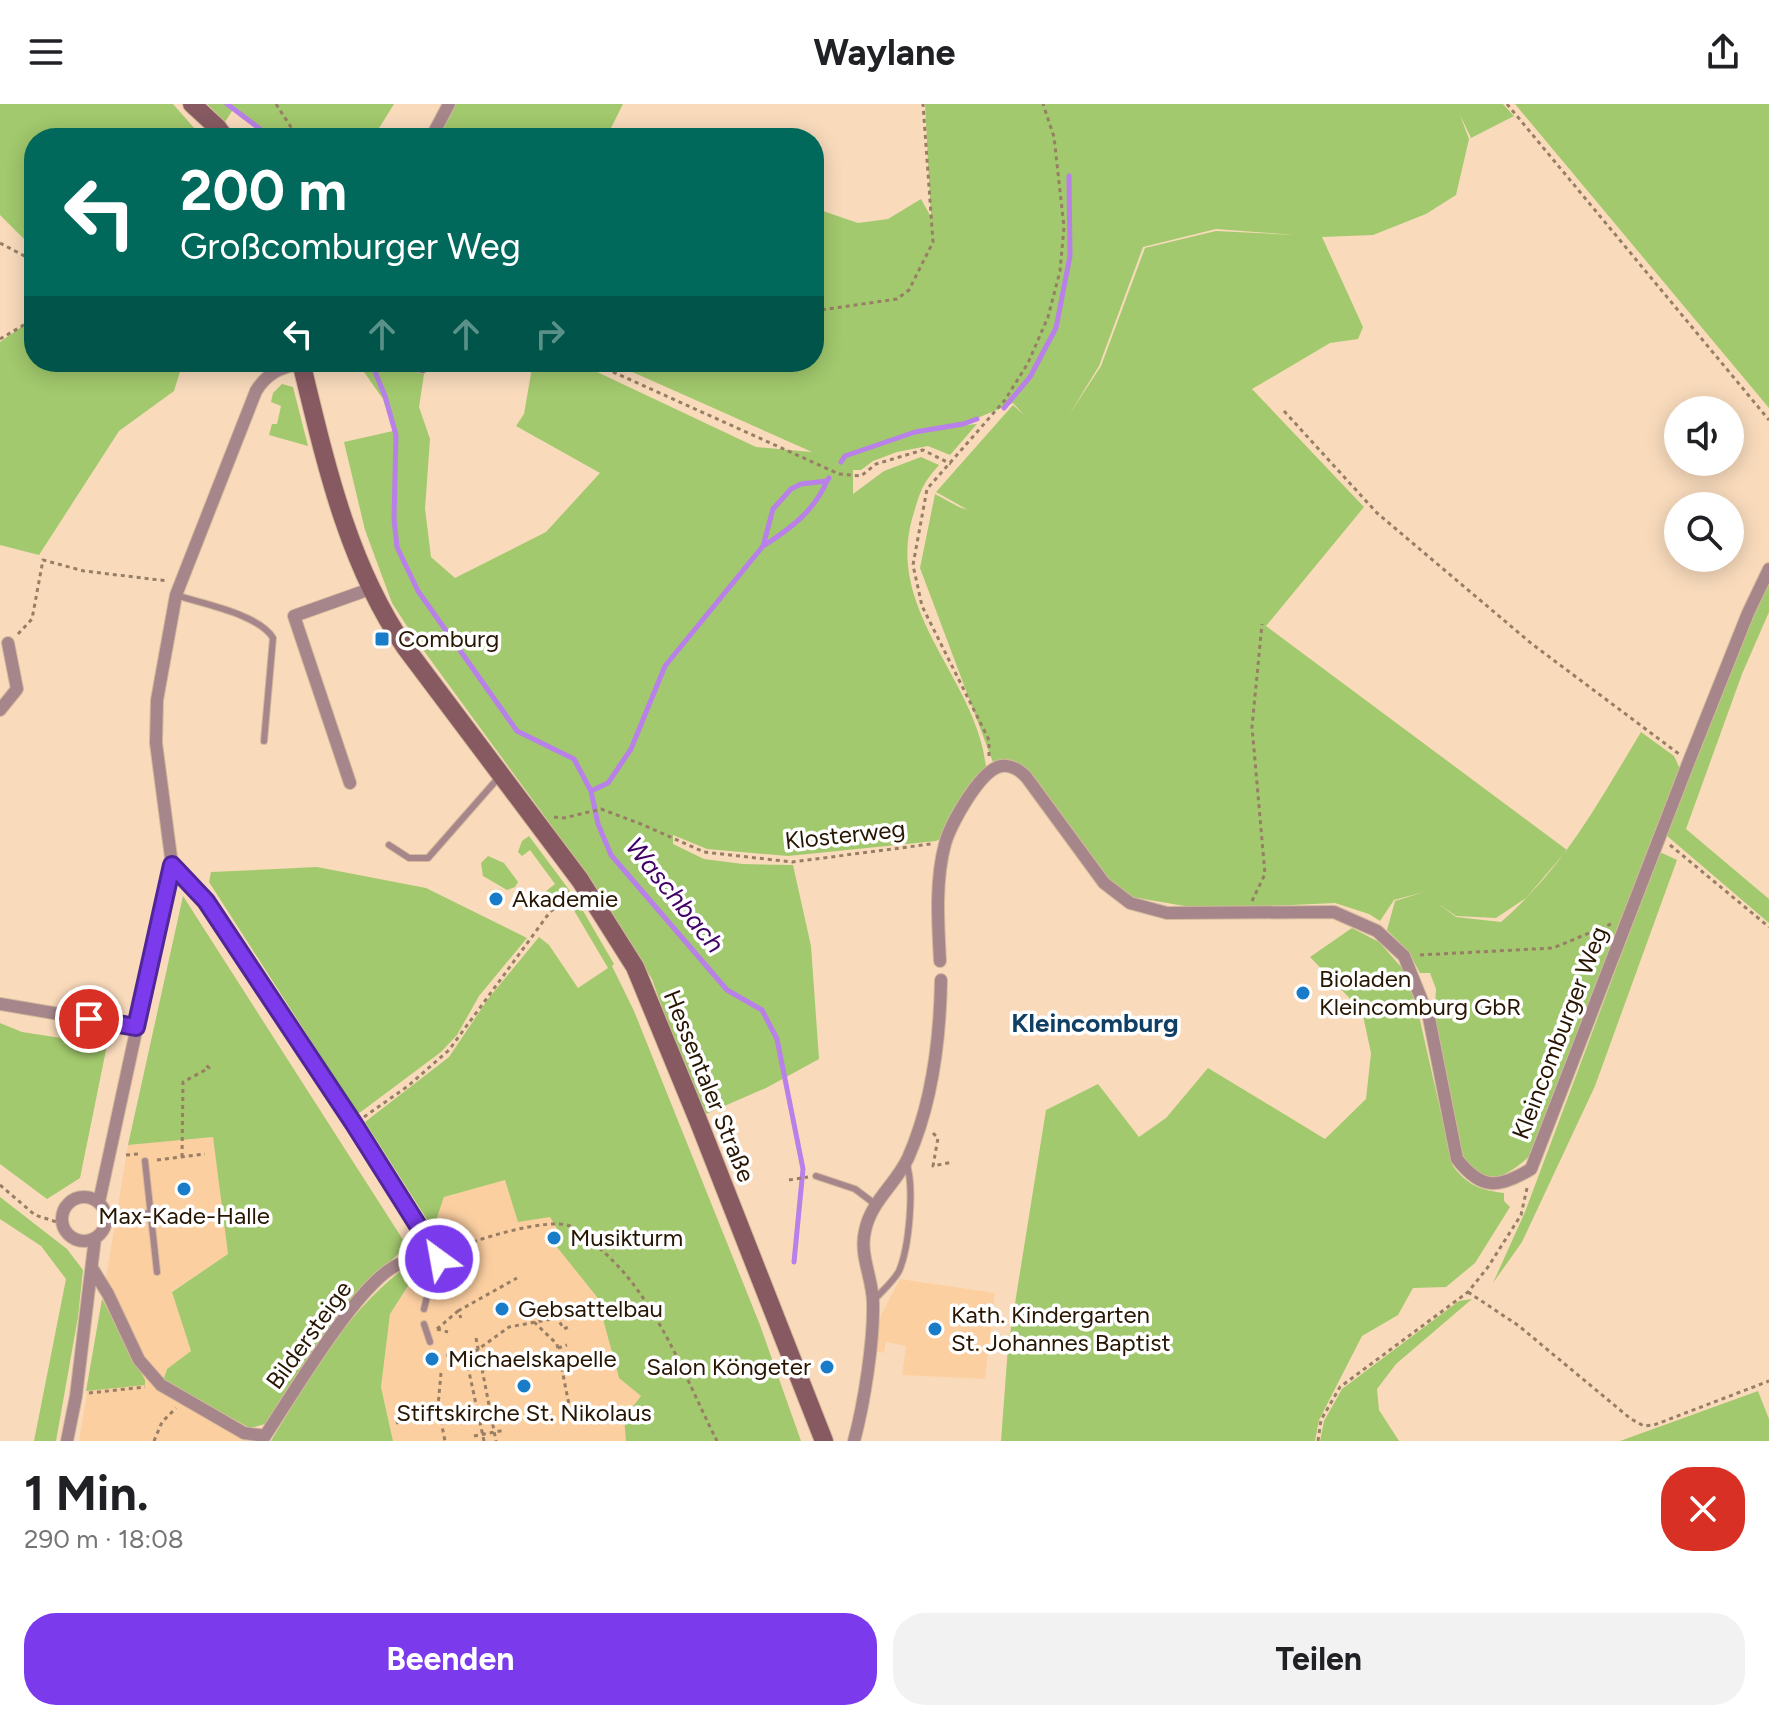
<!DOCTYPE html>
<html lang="de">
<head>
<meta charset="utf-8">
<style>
  :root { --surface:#fff; --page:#f2f2f2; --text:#202124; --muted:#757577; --accent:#7c3aed }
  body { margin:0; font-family:Figtree,sans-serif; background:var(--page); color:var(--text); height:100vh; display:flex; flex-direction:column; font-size:30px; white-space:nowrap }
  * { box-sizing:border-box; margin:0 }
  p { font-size:26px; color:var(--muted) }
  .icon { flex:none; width:44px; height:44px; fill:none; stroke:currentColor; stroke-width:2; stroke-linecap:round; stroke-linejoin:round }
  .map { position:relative; height:1337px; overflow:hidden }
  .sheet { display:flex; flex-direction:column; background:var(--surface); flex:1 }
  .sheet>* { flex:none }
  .banner { position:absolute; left:24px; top:24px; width:800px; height:244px; border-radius:32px; box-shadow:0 4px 20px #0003; background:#00695c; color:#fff; overflow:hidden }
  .tools { position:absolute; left:1664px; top:292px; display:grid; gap:16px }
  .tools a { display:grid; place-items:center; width:80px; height:80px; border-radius:50%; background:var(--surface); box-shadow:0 4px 20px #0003; font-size:40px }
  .pin { position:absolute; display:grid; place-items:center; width:68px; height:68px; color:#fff; margin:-34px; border:4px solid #fff; border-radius:50%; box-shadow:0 2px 8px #0007 }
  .me { position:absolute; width:88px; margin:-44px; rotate:328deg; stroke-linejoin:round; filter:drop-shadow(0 0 6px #0008) }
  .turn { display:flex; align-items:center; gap:28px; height:168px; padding:0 24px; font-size:36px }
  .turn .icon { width:104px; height:104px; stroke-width:2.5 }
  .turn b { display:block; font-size:56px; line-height:68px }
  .lanes { display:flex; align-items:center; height:76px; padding:0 24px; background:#0003; justify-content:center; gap:40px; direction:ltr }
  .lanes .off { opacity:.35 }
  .round { display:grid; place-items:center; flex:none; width:84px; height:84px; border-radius:32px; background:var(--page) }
  .head { display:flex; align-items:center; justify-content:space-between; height:136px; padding:0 24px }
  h1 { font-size:48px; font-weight:700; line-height:60px }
  .action { display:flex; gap:16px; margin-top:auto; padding:16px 24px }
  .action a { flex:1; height:92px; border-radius:32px; background:var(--accent); color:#fff; font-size:32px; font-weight:700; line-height:92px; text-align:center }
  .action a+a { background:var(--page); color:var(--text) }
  header { display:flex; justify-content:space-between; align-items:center; height:104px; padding:0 24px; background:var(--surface); font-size:36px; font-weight:700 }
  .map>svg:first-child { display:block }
  .built { fill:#fccfa1 }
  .green { fill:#a2c96d; fill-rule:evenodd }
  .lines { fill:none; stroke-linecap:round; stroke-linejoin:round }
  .stream { stroke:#b880e8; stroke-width:5 }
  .lane-casing { stroke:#d3b89b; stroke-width:8 }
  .street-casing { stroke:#d3b89b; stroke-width:14 }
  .secondary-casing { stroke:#d3b89b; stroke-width:20 }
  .path { stroke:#977e65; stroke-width:3; stroke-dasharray:4 4; stroke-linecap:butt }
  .lane { stroke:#a6868b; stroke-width:6 }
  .street { stroke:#a6868b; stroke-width:12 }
  .secondary { stroke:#875a62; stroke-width:18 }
  .route-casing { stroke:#51269a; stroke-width:20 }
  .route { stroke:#7c3aed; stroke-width:14 }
  .poi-dot { fill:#187cc8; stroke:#fff; stroke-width:3 }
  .labels { text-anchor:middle; stroke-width:7; stroke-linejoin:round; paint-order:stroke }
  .poi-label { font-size:24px; fill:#281602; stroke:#fff; text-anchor:start }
  .street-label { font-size:24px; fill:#281602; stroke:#fff }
  .water-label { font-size:26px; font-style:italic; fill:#420165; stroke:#fff }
  .neighbourhood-label { font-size:26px; font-weight:bold; fill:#113e63; stroke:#fff }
</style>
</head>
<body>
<header><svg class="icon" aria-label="menu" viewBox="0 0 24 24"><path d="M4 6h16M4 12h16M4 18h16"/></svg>Waylane<svg class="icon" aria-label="share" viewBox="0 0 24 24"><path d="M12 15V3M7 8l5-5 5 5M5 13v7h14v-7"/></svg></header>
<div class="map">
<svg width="1769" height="1337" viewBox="0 0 1769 1337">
  <rect width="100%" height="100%" fill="#f9dbbc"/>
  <!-- built -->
  <path class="built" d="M213,1032L228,1150L172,1187L191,1247L167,1265L161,1285L248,1337H79L128,1041Z
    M506,1075L550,1113L562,1133L556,1142L597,1193L619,1274L641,1292L624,1314L626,1337H393L381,1283L390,1210L440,1136L433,1125L444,1093Z
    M900,1175L995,1189L985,1275L902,1271L906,1242L886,1238L884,1249L874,1247L881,1211Z"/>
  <!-- green -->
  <path class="green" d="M0,0H173L203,34H34V145L0,111Z
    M207,0H394L376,29L368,34H270L234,4L225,18Z
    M452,0H623L606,34H433Z
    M925,0H1503L1514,12L1471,34L1460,11L1469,35L1456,91L1426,110L1373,131L1322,133L1363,223L1358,235L1330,239L1252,285L1364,403L1266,522L1567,746L1526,794L1496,814L1456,812L1436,798L1456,813L1501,818C1565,762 1598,699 1641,628L1674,652L1680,665L1532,1050C1507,1072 1487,1087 1463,1054L1434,921L1436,885L1430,869H1420L1408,847L1387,826L1395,797L1424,788L1394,796L1380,817L1369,810L1335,799L1202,805L1132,793L1105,772L1030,669L994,661L920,464L935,390L959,403L968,406L936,388L1013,301L1024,311L1013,299L968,318L945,323L977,320L950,351L928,342L897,348L873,357L861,366H853V390L884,367L921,353L939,361C921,381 920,389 912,415C886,509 977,576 986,663L965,686L942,734L936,737L788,752L707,745L673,731V740L704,755L743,760L793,761L811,842L819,955L766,984L706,1010L679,952L652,875L607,803L546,714L416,536L392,499L365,426L344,338L393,327L383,295L357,258H417L424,270L419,303L430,335L425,405L431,453L455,474L546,428L600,369L516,322L524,310L533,258H576L756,343L812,348L610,258H814V104L858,119L888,115L921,95L931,113ZM1216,125L1295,131L1216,127L1145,144L1101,262L1069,311L1099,262L1143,143Z
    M1515,0H1769V304Z
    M34,214V258H183L174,287L119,327L39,451L0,441V238Z
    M282,280L293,283L308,342L269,331L272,320H277L281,302L271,298L273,289Z
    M1769,479V508L1742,570L1686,725L1769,795V819L1666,731L1742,538Z
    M529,732L570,787L551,803L541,791L555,780L530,746L522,752L518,748L522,737Z
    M1662,749L1677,756L1595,982L1522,1138L1493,1179L1525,1108L1659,750Z
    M488,752L504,759L518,778L515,783L507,786L483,772L481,759Z
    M317,763L426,784L527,834L479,892L457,931L441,948L358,1010L209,778L211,768Z
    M183,792L407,1142L356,1188L269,1319L250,1324L163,1277L167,1265L191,1247L172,1188L228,1150L213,1033L128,1041Z
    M575,793L614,860L612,862L634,907L760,1221L801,1337H626L624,1314L641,1292L619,1274L597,1193L556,1142L561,1138L562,1133L550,1113L518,1118L505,1076L444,1093L433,1125L365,1018L449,953L488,895L539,833L549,841L578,884L608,864L569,798Z
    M1352,824L1379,838L1402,864L1417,903L1453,1062C1467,1081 1480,1086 1504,1089V1097L1510,1103L1475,1159L1446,1183L1413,1184L1398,1211L1362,1232L1319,1316L1315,1337H1001L1008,1243L1046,1006L1098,980L1139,1033L1166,1014L1208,964L1325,1035L1366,995L1371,949L1362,907L1310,853Z
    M0,919L22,928L107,941L80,1074L47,1095L0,1060Z
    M0,1093L67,1145L83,1166L78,1213L56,1337H34L66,1175L41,1142L0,1115Z
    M407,1162L417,1168L390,1210L381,1283L393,1337H271C312,1270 344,1210 407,1162Z
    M102,1195L145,1276V1281L86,1287Z
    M1472,1195L1396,1260L1377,1285L1379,1306L1399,1337H1320L1324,1317L1342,1285L1459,1197Z
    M1758,1287L1769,1315V1337H1620Z"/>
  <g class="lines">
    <!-- stream -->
    <path class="stream" d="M227,0L272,34
      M371,258L385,292L396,331L394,415L397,443L418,487L517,627L574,655L591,687L598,720L611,751L727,886L762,906L777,935L803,1065L794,1158
      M1004,304L1030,273L1056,224L1070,152L1069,72
      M841,358L845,352L915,328L963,320L977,315
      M765,441C791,424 814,407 827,377
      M591,687L608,679L631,645L665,562L763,442L773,405L791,385L801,380L827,377L829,374"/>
    <!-- lane casing -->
    <g class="lane-casing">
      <path id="lane" d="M176,491C202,500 259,510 273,534L264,637
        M389,741L409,754H428L500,672
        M172,761L206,797L354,1020L439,1155L432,1172L424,1205
        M145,1057L157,1168
        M816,1072L855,1085L875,1100
        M106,1114L150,1109
        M874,1196C882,1187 894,1177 899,1167C909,1144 915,1082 906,1058
        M424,1220L430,1238"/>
    </g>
    <!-- street casing -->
    <g class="street-casing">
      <path id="street" d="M431,34L449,0
        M419,258L422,263
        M0,606L17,585L8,539
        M350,679L294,512L370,485
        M940,857C938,819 935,777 945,740C950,721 980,666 1001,662C1011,660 1021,667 1027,674L1104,779L1130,799L1167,809L1334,808L1377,827L1404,852L1429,914L1457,1055C1481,1086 1498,1085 1531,1065L1689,657L1748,509L1769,465
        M0,900L136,923
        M62 1115a22 22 0 1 1 44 0a22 22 0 1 1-44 0Z
        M99,1098L172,761L156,639L157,596L176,491L256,287C267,269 281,263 302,259
        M92,1164L108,1190L139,1256L161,1281L244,1329L265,1332C291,1293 362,1171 402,1159C413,1155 428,1156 439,1155
        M67,1337L76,1292L95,1134
        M854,1337C864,1300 874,1237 873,1199C873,1175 859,1151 865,1127C871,1097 896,1080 908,1054C932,1000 940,935 941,876"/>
    </g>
    <!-- secondary casing -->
    <g class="secondary-casing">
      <path id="secondary" d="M192,0L217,23L225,34
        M301,258C325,356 347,459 405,543L580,776L635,863L698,1016L824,1337"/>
    </g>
    <!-- path -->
    <path class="path" d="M276,0L298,34
      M1507,0L1769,316
      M0,139L34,157
      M814,207L897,195L909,186L933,138L923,0
      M0,235L34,215
      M591,258L839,370L861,372L876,360L923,346L951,360
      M1284,307L1377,409L1532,540L1679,650
      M18,530L32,515L43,456L84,467L168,477
      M989,652V636L922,502L913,461L927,385L1005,296L1028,259L1048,213L1060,167L1064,123L1054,33L1043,0
      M554,713L564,714L601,705L641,720L704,748L792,758L931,740
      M1670,741L1769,823
      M1252,797L1265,770L1252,623L1262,520
      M1420,851L1553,844L1611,820
      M364,1013L408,982L449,946L550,808L569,793
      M933,1029L938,1034L933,1062L953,1058
      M126,1051L138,1050
      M182,1053L183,978L209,964L206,961
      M157,1056L205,1050
      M789,1076L808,1073
      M0,1081L35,1111L63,1120
      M451,1147C472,1136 548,1113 570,1122C576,1125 583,1132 589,1136C654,1184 682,1268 717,1337
      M1468,1188L1519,1222L1631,1315L1644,1322L1654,1321L1769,1277
      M458,1207L517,1174
      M534,1218L557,1240L571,1311L563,1313
      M437,1225L458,1207L461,1214
      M437,1225L448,1228
      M476,1234L496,1337
      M558,1244L567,1241
      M446,1251L466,1254
      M441,1269L438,1302L445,1337
      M89,1289L145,1283
      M571,1311L586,1312L587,1315
      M396,1319L407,1316L404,1303L408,1317L405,1302L403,1303L406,1318L408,1317
      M474,1332L505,1326
      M154,1337L162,1318L176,1304
      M484,1337L466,1254L509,1223L557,1214L564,1225L568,1223
      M1318,1337L1321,1316L1340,1283L1468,1188L1488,1163L1521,1111L1527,1084"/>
    <!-- lane -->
    <use href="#lane" class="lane"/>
    <!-- street -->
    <use href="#street" class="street"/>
    <!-- secondary -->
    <use href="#secondary" class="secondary"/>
  </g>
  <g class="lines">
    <!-- route casing -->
    <g class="route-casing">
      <path id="route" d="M89,915L136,923L172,761L206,797L354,1020L439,1155"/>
    </g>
    <!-- route -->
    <use href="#route" class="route"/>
  </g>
  <!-- markers -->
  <g class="poi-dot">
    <rect x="374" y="527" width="16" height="16" rx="4"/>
    <circle cx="496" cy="795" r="8"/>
    <circle cx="1303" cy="889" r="8"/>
    <circle cx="184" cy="1085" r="8"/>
    <circle cx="554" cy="1134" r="8"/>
    <circle cx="502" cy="1205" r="8"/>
    <circle cx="935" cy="1225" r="8"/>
    <circle cx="432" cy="1255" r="8"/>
    <circle cx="827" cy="1263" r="8"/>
    <circle cx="524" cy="1282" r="8"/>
  </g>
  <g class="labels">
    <!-- poi labels -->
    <g class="poi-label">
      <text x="398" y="543">Comburg</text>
      <text x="512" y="803">Akademie</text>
      <text x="1319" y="883">Bioladen<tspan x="1319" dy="28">Kleincomburg GbR</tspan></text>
      <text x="184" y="1120" text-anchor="middle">Max-Kade-Halle</text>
      <text x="570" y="1142">Musikturm</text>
      <text x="518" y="1213">Gebsattelbau</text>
      <text x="951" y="1219">Kath. Kindergarten<tspan x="951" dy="28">St. Johannes Baptist</tspan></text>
      <text x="448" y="1263">Michaelskapelle</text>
      <text x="811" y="1271" text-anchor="end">Salon Köngeter</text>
      <text x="524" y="1317" text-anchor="middle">Stiftskirche St. Nikolaus</text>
    </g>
    <!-- street labels -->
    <g class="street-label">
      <text transform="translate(845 731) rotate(-6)" y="8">Klosterweg</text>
      <text transform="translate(1560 929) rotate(-69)" y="8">Kleincomburger Weg</text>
      <text transform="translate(709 982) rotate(68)" y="8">Hessentaler Straße</text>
      <text transform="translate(309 1231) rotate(-54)" y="8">Bildersteige</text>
    </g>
    <!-- water labels -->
    <g class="water-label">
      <text transform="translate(675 791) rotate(51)" y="9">Waschbach</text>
    </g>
    <!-- neighbourhood labels -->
    <g class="neighbourhood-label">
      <text x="1095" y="928">Kleincomburg</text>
    </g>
  </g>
</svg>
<div class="tools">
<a><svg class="icon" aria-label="sound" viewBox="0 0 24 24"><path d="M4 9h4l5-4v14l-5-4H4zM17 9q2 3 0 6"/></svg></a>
<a><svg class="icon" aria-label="search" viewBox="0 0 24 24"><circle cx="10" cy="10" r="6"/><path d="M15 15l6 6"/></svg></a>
</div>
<div class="pin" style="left:89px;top:915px;background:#d93025"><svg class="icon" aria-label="arrive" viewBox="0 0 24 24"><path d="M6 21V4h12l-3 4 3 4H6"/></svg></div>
<svg class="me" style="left:439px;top:1155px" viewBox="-20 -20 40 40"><circle r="17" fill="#7c3aed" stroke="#fff" stroke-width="3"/><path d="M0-11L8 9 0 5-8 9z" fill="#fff"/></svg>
<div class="banner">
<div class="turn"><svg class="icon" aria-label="left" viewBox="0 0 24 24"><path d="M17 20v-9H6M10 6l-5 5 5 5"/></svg><div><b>200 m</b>Großcomburger Weg</div></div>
<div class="lanes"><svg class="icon" aria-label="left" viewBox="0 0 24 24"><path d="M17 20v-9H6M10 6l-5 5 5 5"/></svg><svg class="icon off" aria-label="ahead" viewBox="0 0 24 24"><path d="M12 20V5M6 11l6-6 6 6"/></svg><svg class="icon off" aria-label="ahead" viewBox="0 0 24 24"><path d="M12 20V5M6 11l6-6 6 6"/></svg><svg class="icon off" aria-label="right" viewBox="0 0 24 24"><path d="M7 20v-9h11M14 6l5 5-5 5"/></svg></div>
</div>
</div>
<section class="sheet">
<div class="head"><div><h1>1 Min.</h1><p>290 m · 18:08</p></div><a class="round" style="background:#d93025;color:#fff"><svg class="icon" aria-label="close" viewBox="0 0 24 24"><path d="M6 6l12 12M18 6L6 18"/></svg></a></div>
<div class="action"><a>Beenden</a><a>Teilen</a></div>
</section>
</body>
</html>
